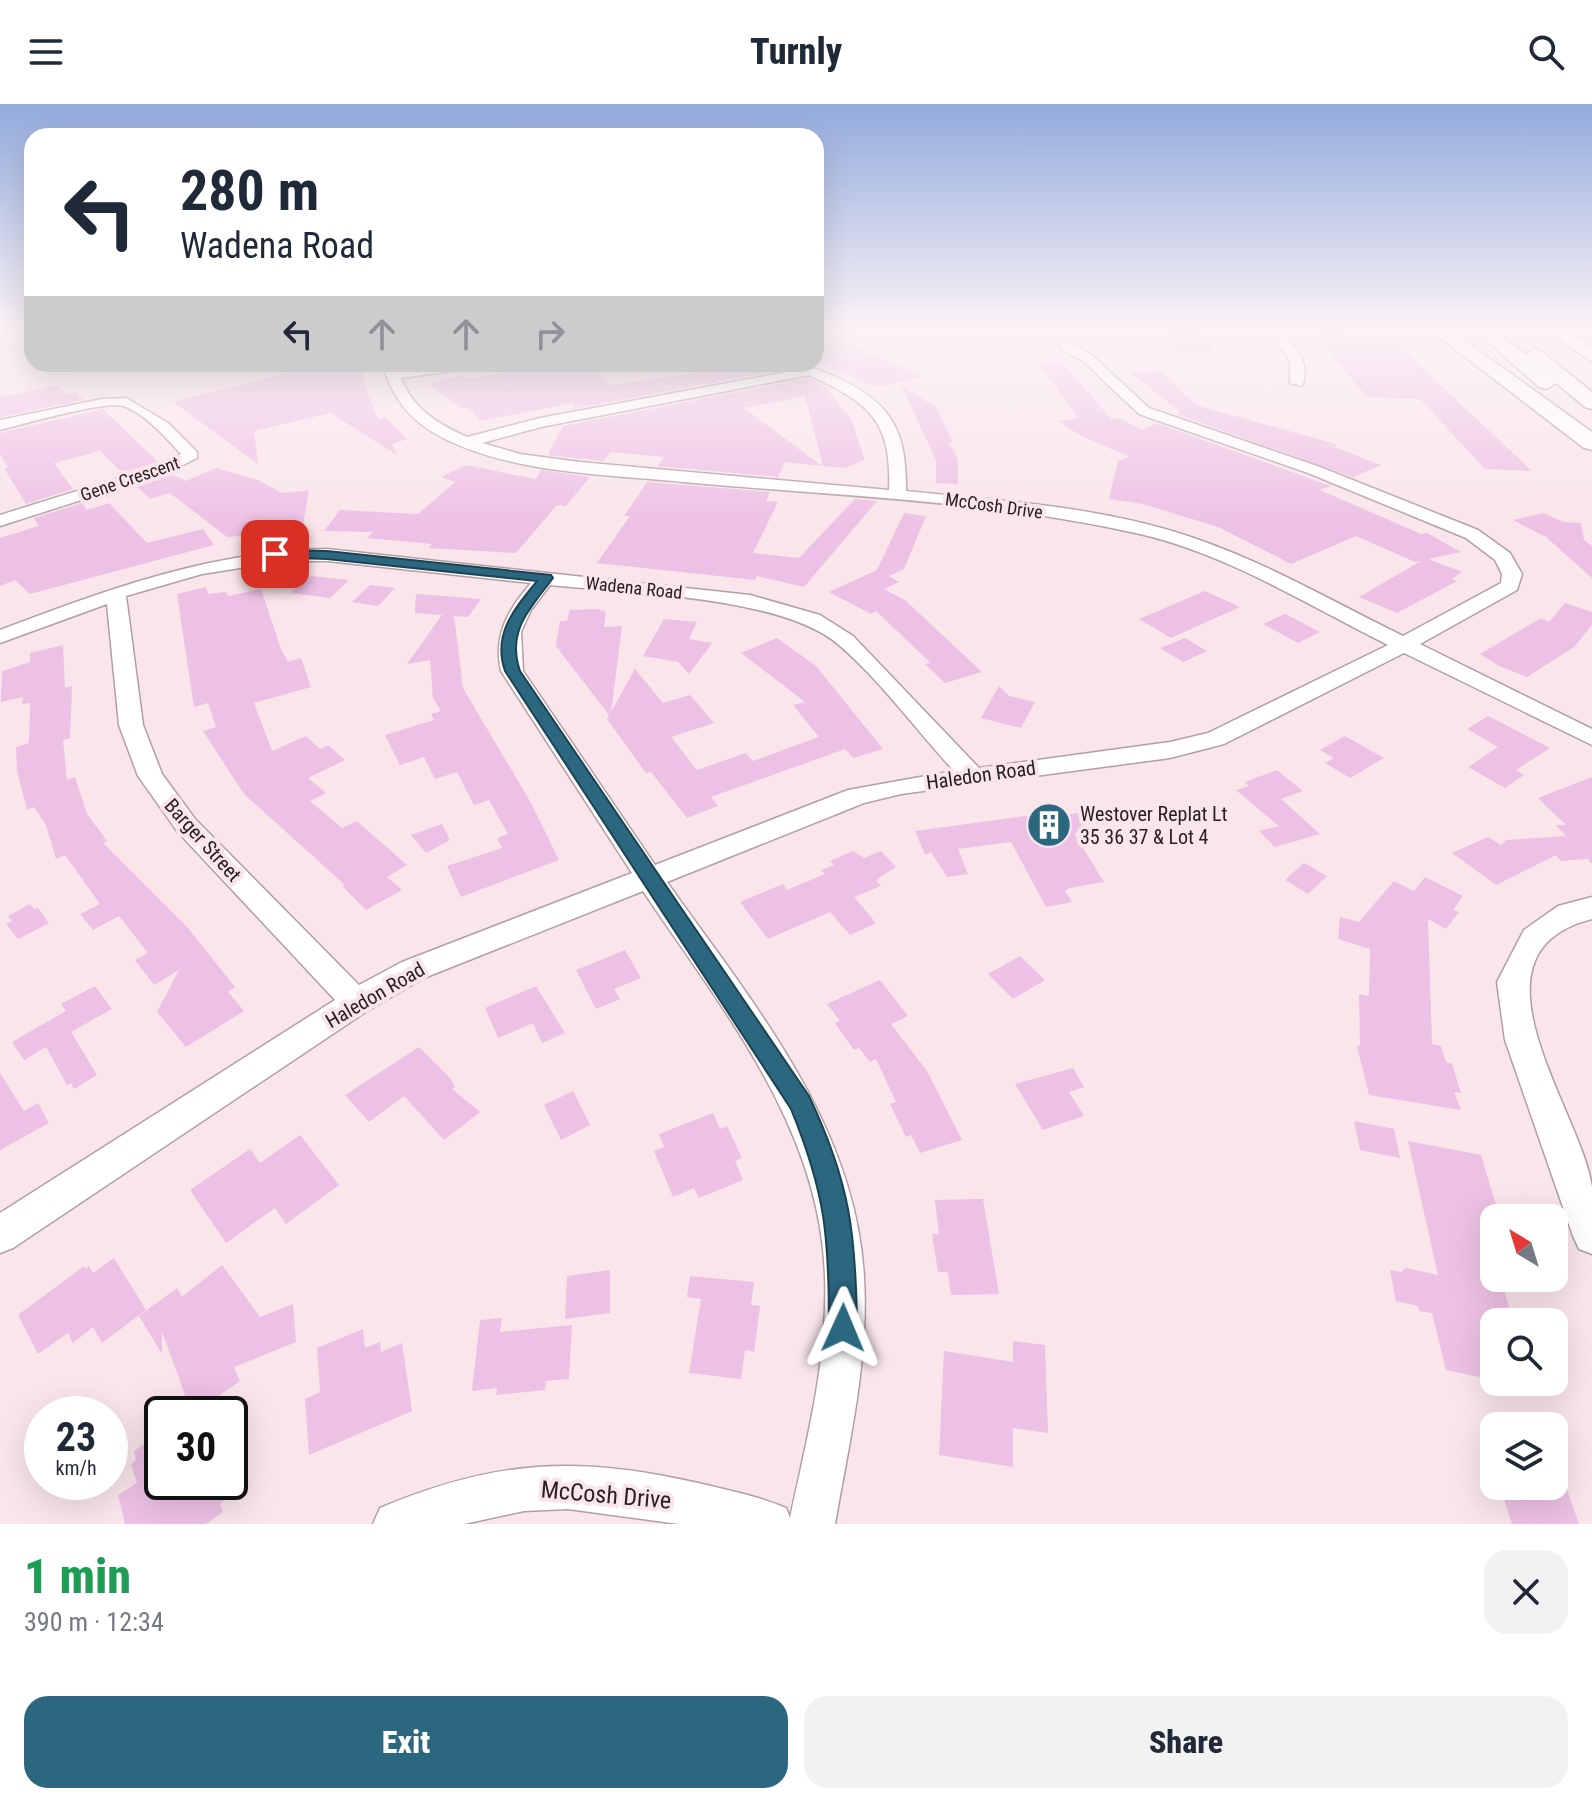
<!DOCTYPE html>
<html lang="en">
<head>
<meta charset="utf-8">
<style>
  :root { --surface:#fff; --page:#f2f2f3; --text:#1f2937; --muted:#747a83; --accent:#2c6780 }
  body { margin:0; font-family:"Roboto Condensed",sans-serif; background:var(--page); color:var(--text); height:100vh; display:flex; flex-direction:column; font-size:30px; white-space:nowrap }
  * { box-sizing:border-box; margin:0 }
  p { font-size:26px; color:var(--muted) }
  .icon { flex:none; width:44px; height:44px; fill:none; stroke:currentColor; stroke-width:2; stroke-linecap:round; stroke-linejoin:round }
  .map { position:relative; height:1420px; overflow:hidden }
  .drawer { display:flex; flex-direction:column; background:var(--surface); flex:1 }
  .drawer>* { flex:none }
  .hud { position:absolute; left:24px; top:24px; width:800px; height:244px; border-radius:24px; box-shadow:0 8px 32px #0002; background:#fff; color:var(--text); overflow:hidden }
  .needle { width:52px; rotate:322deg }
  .tools { position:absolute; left:1480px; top:1100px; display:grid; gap:16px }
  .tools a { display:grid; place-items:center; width:88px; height:88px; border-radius:16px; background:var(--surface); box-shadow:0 8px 32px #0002; font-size:40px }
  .speed { position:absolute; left:24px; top:1292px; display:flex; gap:16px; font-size:40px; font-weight:700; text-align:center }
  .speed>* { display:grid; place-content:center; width:104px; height:104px; border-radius:50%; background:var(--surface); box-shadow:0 8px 32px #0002; line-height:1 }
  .speed small { font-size:20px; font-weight:400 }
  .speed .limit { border:4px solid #111; border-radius:12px; background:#fff; color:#111 }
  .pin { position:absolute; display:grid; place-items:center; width:68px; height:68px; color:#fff; margin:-34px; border-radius:16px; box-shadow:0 4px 12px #0006 }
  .me { position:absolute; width:88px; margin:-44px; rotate:1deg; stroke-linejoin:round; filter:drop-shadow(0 0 6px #0008) }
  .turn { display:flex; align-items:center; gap:28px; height:168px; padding:0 24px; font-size:36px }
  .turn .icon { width:104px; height:104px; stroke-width:2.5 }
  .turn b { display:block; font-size:56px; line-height:68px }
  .lanes { display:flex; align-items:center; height:76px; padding:0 24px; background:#0003; justify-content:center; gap:40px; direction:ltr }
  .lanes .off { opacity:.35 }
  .round { display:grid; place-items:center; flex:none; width:84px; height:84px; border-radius:24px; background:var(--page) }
  .head { display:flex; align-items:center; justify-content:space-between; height:136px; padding:0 24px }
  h1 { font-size:48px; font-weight:800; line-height:60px; color:#1e9e55 }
  .button { display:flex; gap:16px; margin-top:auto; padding:16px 24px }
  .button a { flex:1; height:92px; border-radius:24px; background:var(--accent); color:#fff; font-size:32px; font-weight:800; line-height:92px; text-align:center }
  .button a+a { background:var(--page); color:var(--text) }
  header { display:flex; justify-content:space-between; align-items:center; height:104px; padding:0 24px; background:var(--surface); font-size:36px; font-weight:800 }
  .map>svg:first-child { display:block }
  .building { fill:#edc0e5 }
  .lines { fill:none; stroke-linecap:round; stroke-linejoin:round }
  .minor-casing { stroke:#b29fa5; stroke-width:3 }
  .highway-casing { stroke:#b29fa5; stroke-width:3 }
  .minor { fill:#fff; fill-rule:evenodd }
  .highway { fill:#fff; fill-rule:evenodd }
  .route { fill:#2c6780; stroke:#1d4353; stroke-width:2 }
  .labels { text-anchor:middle; stroke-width:8; stroke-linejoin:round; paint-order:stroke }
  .far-street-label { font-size:18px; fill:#282123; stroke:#f9e5ea }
  .street-label { font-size:20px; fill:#282123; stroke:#f9e5ea }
  .poi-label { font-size:20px; fill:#282123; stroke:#f9e5ea; text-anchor:start }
  .near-street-label { font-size:24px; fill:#282123; stroke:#f9e5ea }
</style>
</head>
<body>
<header><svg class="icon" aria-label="menu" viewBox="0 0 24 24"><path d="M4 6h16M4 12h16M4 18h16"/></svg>Turnly<svg class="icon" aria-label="search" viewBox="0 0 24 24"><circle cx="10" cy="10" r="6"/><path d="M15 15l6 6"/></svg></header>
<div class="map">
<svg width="1592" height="1420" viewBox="0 0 1592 1420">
  <rect width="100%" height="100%" fill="#f9e5ea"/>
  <!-- building -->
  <path class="building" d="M1167,226H1202L1215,250L1178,249Z
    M1310,226L1385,229L1532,367L1485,365L1420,295L1367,293Z
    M816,227L922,272L882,283L866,279L816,257Z
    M1062,258L1111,315L1119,314L1142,326L1156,319L1331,382L1320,386L1421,430L1427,429L1461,448L1428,455L1462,468L1452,475L1457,477L1397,509L1359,493L1421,457L1415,458L1356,432L1291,460L1218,423L1143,400L1109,395L1118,357L1130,353L1083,333L1058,317L1078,314L1038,259Z
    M324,260H348L361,265L367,289L379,315L385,313L407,335L392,340L397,351L331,309L254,327L258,360L173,298Z
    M558,260H587L611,281L755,260L769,268L571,305L574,299L481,317L466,303L461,304L428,280L461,271L466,275Z
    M1162,267L1196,301L1339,341L1334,343L1381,361L1353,373L1176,310L1180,308L1130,268Z
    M809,274L825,282L851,315L865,356L844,364L823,362L805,292L744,304L822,362L785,358L778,373L658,362L664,353L611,348L603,357L548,351L563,322Z
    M58,281L66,291L76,288L83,296L0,313V293Z
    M901,281L937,304L953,339H949L958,356V380L936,379V356Z
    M103,305L158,358L123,369L100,347L54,359L73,385L26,400L4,364H8L0,350V329Z
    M466,361L536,375L541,366L590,373L566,402L557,401L516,449L429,444L432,440L367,434L373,428L324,427L340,406L418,410L455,378L441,373Z
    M216,364L258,376L282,389L309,386L302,427L227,433L170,389L150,395L136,382L171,370L186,377Z
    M647,378L770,388L766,397L778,398L753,449L799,454L855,395L877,397L804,483L757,472L755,476L597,459L630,412H624Z
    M82,399L87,406L109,399L147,439L203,425L214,441L30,490L15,476L0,482V434L39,422L34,414Z
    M904,409L926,412L904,465L889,472L899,478L884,485L906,497L982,568L945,579L925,560L931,559L876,507L871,510L829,488L877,466Z
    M1543,409L1564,418L1581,419L1584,436L1592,442V474L1546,433L1513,416Z
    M310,472L320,473L349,476L330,494L290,489Z
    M370,481L395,484L378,502L352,498Z
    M206,483L208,490L226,488L228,492L261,485L281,545L288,558L301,554L311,583L254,599L272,647L306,632L320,645L328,641L345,656L308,674L326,689L310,697L342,724L357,717L407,761L387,773L402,786L366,806L342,782L345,781L244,690L203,627L216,623L208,599L194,603L177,490Z
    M1205,487L1240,503L1171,534L1139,515Z
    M416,490L481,495L468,513L454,512L463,584L531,699L559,756L461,793L447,762L502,744L497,734L508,730L489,696L474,701L457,668L435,675L424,653L400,661L385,631L434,616L431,610L441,607L433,594L430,556L407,560L442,511L415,509Z
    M1565,499L1592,508V521L1574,543L1527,573L1499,562L1480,550L1541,514L1549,518Z
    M597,505L606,508L604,523L622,522L611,608L635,565L663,599L690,591L714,619L671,633L697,666L746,649L753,657L819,633L793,601L805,598L741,549L777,534L816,562L883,645L853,654L845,645L711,693L718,702L687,714L651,668L646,669L607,615L609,611L556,542L560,517H567L570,506Z
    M1285,510L1320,528L1298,539L1263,520Z
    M664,515L697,518L689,535L712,539L689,570L678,558L643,552Z
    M1185,534L1207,547L1183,558L1160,544Z
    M63,541L65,584L72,582L70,634L63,636L67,676L75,673L87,710L107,737L103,739L187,823L235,883L228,888L244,907L186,943L157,908L179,866L154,881L135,856L148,849L119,812L93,826L80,810L100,800L65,751L56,755L46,721L34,703L27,706L17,667L16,643L29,639L30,599L22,600L23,593L1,598L2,567L30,558V549Z
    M999,582L1009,592L1035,598L1021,624L981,614Z
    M1488,612L1550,644L1516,666L1524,671L1505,684L1468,663L1498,643L1467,625Z
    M1345,632L1384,654L1350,674L1325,659L1334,654L1320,646Z
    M1277,666L1303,687L1281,695L1320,730L1275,743L1259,727L1279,722L1236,686L1249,682L1245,678Z
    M1592,673V760L1588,755L1561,757L1556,751L1496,781L1452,749L1488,733L1501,741L1506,736L1566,732L1556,721H1566L1538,694Z
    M1061,707L1063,711L1078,709L1090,727L1074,729L1104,778L1070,784L1065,787L1072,798L1046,803L1011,738L958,745L968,770L947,773L931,748L925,751L915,727Z
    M442,720L450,736L426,749L411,731Z
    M853,747L864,754L881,747L896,763L876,776L881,782L854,793L876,819L850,831L830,808L768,835L740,798L783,780L787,786L825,770L821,766L834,761L830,757Z
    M1304,759L1327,772L1308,790L1285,776Z
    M1425,773L1463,792L1453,806L1459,808L1446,825L1428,815L1432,940L1441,942L1446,958L1452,960L1461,989L1454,988L1461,1006L1369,991L1357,942H1360L1359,890L1369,892L1370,845L1338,835L1340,813L1359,818L1394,777L1414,787Z
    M30,800L34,805L38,804L49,819L18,835L6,820L12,817L8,812Z
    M625,846L641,874L614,885L620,895L596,905L576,866Z
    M1020,852L1045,876L1013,895L988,870Z
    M880,876L908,912L891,920L927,967L962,1036L920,1049L911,1031L906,1033L890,1000L896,998L876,955L870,958L859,944L854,946L835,919L840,917L827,900Z
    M95,882L112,905L71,928L97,971L74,985L71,979L67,981L46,943L24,956L12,938L66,907L61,900Z
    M536,882L565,929L542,939L533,919L498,934L485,904Z
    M419,943L450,974L455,983L452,985L480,1008L444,1036L404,992L369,1018L345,991Z
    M1073,964L1084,983L1069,988L1084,1012L1043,1026L1015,980Z
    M0,969L24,1007L38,999L49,1019L0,1046Z
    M573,987L590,1021L561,1036L544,1001Z
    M713,1009L720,1025L727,1022L742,1054L735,1057L743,1076L699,1094L694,1084L673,1093L654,1047L664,1043L659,1030Z
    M1354,1017L1394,1025L1400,1054L1360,1046Z
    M300,1031L339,1081L286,1120L275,1104L226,1139L190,1086L250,1045L260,1059Z
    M1408,1037L1481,1051L1500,1114H1494V1174H1501L1513,1218H1494V1276L1446,1266L1432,1209L1419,1207L1418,1202L1396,1197L1390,1166L1401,1168L1406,1164L1438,1171Z
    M983,1095L999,1190L951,1191L948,1168H938L932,1130H939L935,1096Z
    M114,1154L146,1206L102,1239L93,1223L73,1239L68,1229L38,1250L18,1211L84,1162L86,1165L89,1162L93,1169Z
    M222,1161L260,1213L293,1200L296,1238L234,1263L240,1277L192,1310L162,1228V1250L139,1212L177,1184L182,1193Z
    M610,1166V1209L565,1215L567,1172Z
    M690,1172L754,1178L751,1201L760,1202L754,1248L745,1246L741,1275L689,1269L701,1195L687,1193Z
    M502,1214L500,1228L572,1221L569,1275L546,1277L545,1286L496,1291L497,1284L472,1287L480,1216Z
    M363,1225L365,1244L380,1238L381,1248L402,1239L412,1307L309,1351L305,1295L320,1288L317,1244Z
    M1013,1237L1045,1241L1048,1329L1013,1324V1363L939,1351L944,1247L1013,1258Z
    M162,1328V1378H250L220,1400L223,1408L206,1420H125L118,1391L137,1379L131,1360L136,1356L134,1347Z
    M1500,1382H1558L1567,1386L1579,1420H1512Z"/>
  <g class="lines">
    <!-- minor casing -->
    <g class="minor-casing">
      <path id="minor" d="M1270,226H1282C1296,243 1311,260 1302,282L1290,279V257Z
        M1061,239H1071L1093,252L1149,304L1320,363L1478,426L1510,449L1522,470L1517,486L1420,540L1592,625V641L1404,549L1224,640L1170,654L901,690L864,699L667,778C751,897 856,1020 864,1173C869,1256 849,1339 835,1420H679L568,1405L524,1407L464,1420H373L380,1404C494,1356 577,1351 698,1379C727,1386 758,1392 786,1404L790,1414C807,1335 828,1254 825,1173C821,1024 722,905 643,787L424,874L367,907L13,1144L0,1149V1109L335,896L177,727L138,672L119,621L107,500L0,539V526C108,485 211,447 327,445L750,491L820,511L853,532L979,664L1170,638L1208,629L1388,541C1308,501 1227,450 1140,430C991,396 834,392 683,378C603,370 513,370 441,333C409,316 393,294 382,260H396L398,266L482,260L475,264L401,274C413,305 438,320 467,333L540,314L797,266L788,260C807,260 819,266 836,273C892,299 907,327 906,387C1005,397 1111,403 1205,438C1274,463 1338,500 1403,532L1501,479L1502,470L1495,456L1466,434L1308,369L1139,310L1084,258L1061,245ZM809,271C869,299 892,316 889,386L580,358L520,350L482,339L541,323ZM284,457H327L531,479C508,506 493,531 501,567L632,769L402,858L359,881L195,715L162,670L143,621L126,492L202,470ZM550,481C626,489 783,492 839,541C880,576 917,627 954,667L848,686L655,761L523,567L521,528L531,506Z
        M245,260H265L250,266Z
        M126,294L168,319L197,348V354L169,368L0,422V411L157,362L181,350C166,334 145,309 123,302C103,297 24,320 0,326V316L102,295Z
        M1592,793V815C1457,849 1582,1008 1592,1083C1592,1105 1592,1129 1592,1150L1579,1145L1573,1132L1505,936L1497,878L1524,826L1558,802Z"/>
    </g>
    <!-- highway casing -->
    <g class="highway-casing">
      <path id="highway" d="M1430,226H1450L1592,328V346L1584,344Z
        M1475,226H1495L1525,251L1534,245L1541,247L1592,288V305L1585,303L1556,279L1546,285L1539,283Z
        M1546,226H1567L1592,243V258Z"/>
    </g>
    <!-- minor -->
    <use href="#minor" class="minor"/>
    <!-- highway -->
    <use href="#highway" class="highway"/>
  </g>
  <!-- sky -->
  <linearGradient id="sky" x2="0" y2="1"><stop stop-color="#93abdd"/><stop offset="0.53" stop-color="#fcf3f6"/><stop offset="1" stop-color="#fcf3f6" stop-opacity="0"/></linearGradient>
  <rect width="1592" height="425" fill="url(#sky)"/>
  <!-- route -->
  <path class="route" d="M275,446L327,447L551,471L553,474C531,504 506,526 520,567L809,992C850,1079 856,1129 857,1224L853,1234L843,1238L833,1234L829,1224C829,1134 826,1090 791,1005L505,567C492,530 515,504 537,477L327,455L270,453L268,450Z"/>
  <!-- icons -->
  <defs>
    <g id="building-disc" transform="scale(2.3)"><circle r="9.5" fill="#2c6780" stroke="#f9e5ea"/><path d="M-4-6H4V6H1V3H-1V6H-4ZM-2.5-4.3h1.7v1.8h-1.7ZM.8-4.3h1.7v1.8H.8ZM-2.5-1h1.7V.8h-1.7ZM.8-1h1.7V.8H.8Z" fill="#fff"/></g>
  </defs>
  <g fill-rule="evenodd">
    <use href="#building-disc" x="1049" y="721"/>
  </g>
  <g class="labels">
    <!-- far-street labels -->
    <g class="far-street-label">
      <text transform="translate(130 375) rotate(-19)" y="6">Gene Crescent</text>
      <text transform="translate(994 402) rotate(8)" y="6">McCosh Drive</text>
      <text transform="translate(634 484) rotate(6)" y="6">Wadena Road</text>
    </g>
    <!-- street labels -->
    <g class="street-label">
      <text transform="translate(981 671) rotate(-8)" y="7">Haledon Road</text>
      <text transform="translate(203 736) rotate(48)" y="7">Barger Street</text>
      <text transform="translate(375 891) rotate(-30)" y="7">Haledon Road</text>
    </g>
    <!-- poi labels -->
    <g class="poi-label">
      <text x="1080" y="717">Westover Replat Lt<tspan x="1080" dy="23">35 36 37 &amp; Lot 4</tspan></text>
    </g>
    <!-- near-street labels -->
    <g class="near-street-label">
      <text transform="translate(606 1391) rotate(5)" y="8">McCosh Drive</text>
    </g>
  </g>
</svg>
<div class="tools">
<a><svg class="needle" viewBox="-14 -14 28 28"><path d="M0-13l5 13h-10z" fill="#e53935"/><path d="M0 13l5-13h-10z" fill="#747a83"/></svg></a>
<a><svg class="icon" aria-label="search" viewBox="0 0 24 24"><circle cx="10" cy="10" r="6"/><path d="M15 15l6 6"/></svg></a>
<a><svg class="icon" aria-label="layers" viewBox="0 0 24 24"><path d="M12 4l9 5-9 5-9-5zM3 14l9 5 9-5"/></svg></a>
</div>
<div class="speed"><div>23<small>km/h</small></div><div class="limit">30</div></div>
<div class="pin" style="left:275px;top:450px;background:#d93025"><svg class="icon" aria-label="arrive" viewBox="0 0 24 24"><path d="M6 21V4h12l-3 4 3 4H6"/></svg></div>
<svg class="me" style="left:843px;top:1224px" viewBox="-20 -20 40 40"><path d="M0-17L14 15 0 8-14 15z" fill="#2c6780" stroke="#fff" stroke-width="4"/></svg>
<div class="hud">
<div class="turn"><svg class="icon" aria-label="left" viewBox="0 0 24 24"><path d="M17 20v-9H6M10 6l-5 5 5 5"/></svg><div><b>280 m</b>Wadena Road</div></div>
<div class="lanes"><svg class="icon" aria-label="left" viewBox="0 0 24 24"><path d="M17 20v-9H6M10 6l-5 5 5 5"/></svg><svg class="icon off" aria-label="ahead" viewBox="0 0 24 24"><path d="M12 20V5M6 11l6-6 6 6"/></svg><svg class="icon off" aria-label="ahead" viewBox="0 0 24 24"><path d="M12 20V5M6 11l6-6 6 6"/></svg><svg class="icon off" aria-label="right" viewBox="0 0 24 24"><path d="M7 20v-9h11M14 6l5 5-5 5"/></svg></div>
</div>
</div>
<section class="drawer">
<div class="head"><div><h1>1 min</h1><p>390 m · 12:34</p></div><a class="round"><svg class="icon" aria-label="close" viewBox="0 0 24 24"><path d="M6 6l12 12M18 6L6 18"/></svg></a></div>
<div class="button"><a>Exit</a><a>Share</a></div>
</section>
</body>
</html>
